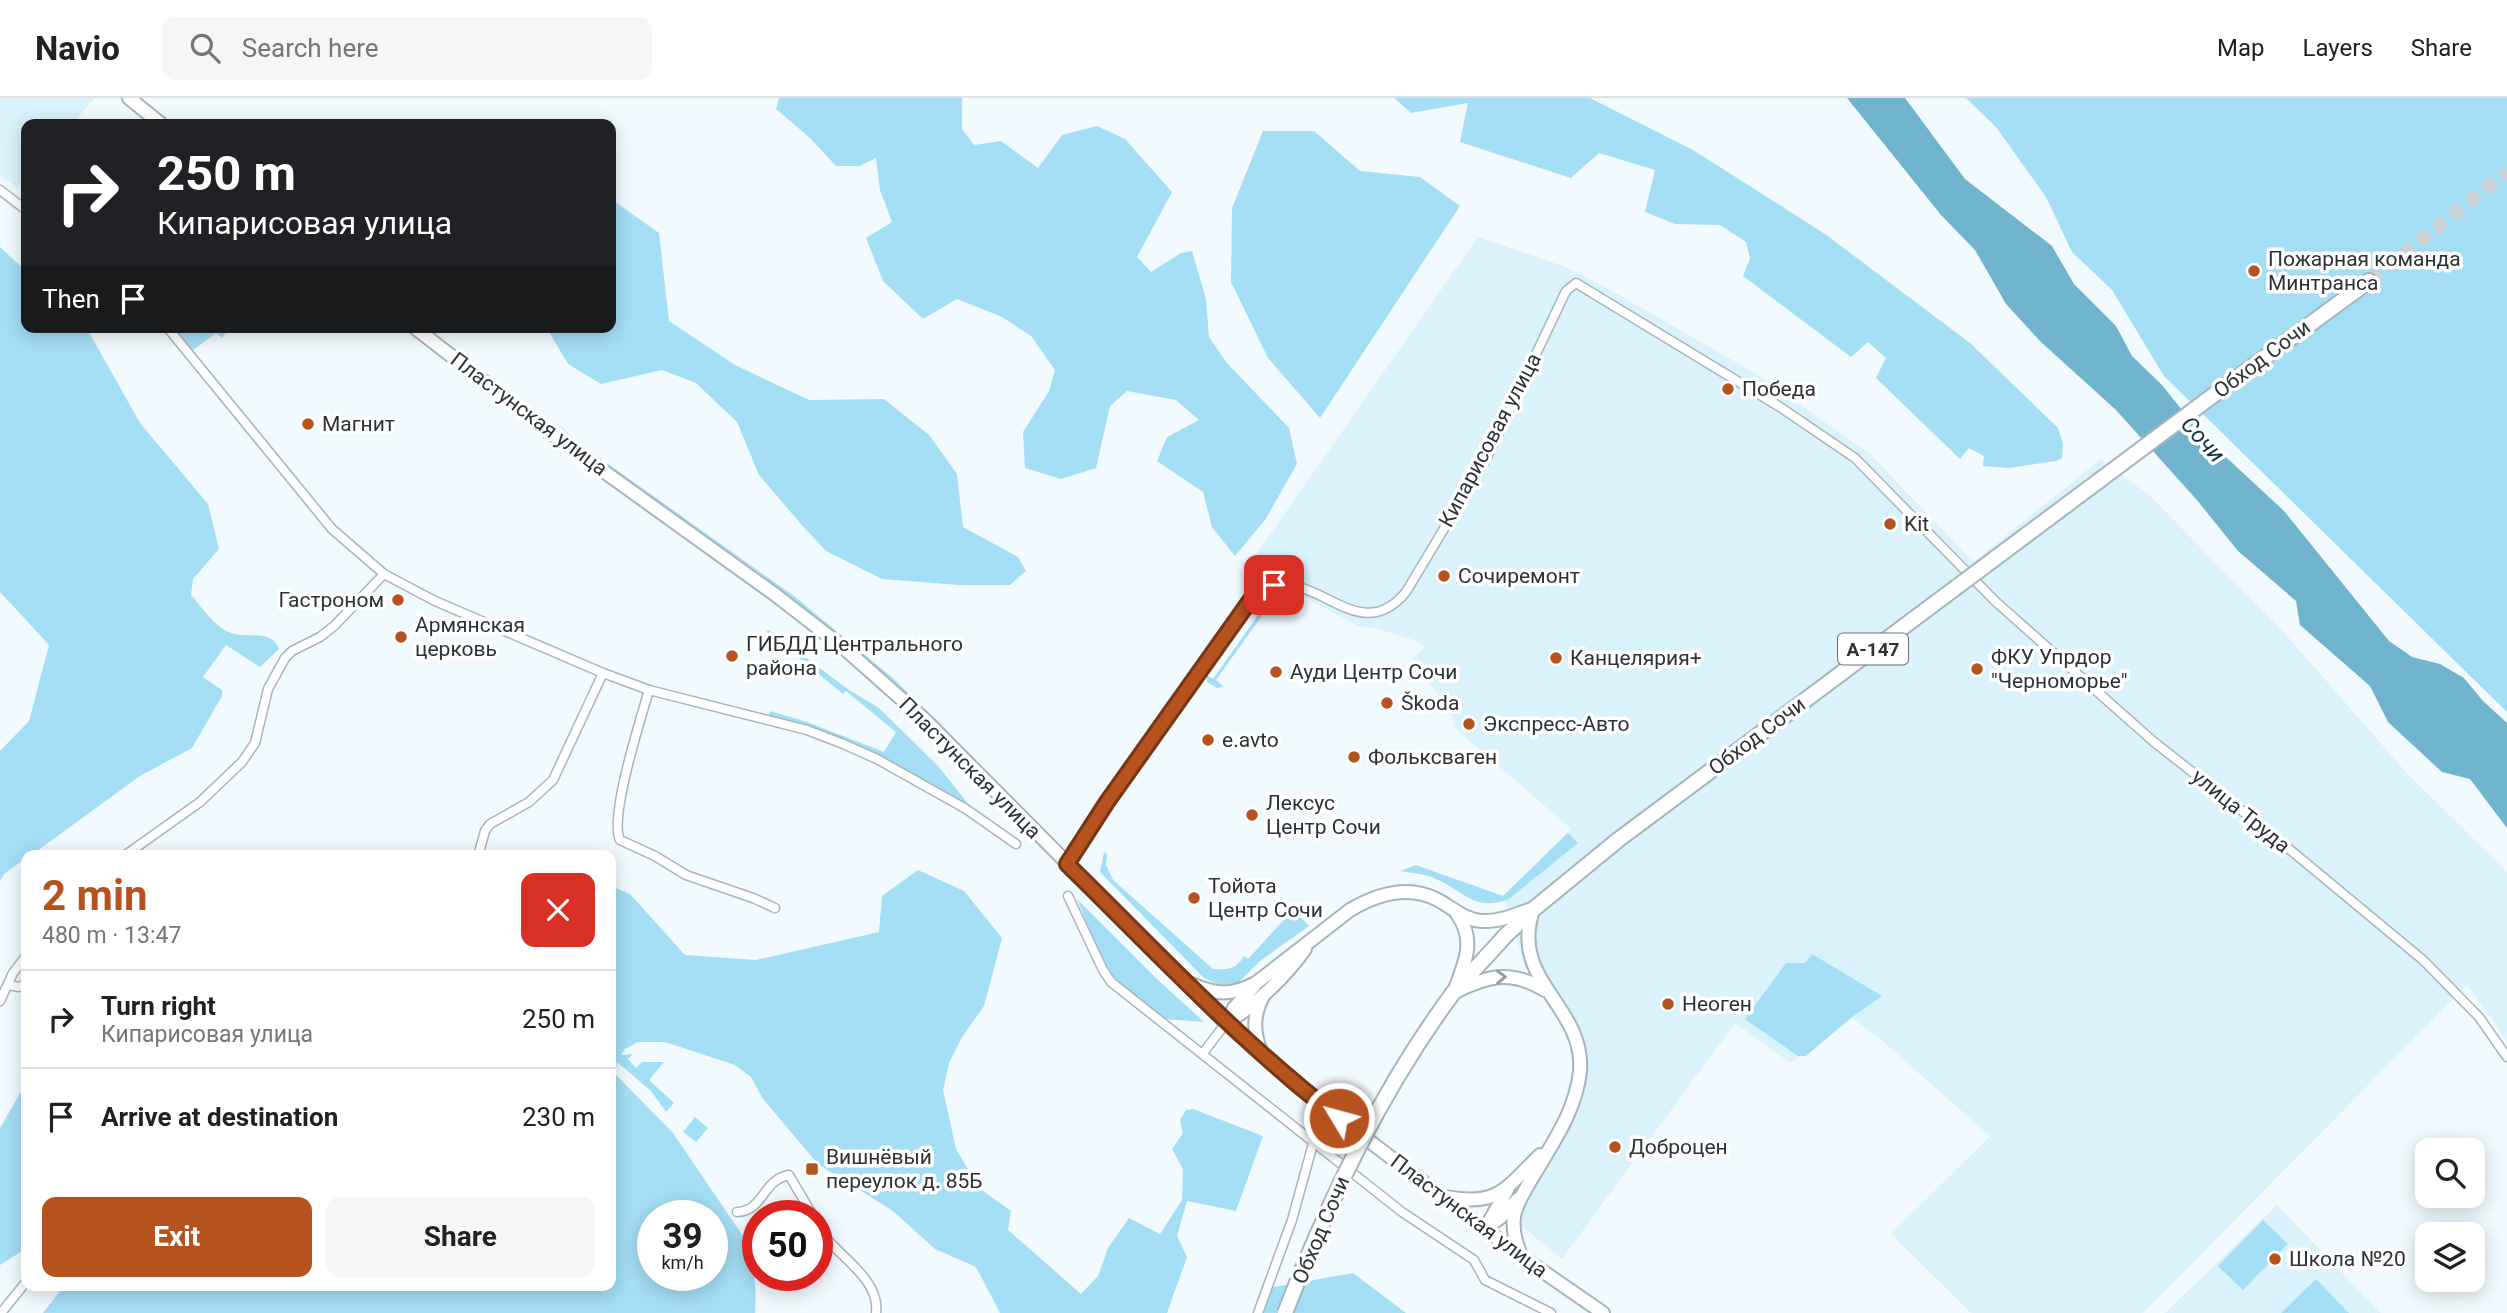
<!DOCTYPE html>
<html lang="en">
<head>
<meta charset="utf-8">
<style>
  :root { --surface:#fff; --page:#f6f6f6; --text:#202124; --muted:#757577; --line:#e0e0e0; --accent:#b6521d }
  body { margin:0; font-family:Roboto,sans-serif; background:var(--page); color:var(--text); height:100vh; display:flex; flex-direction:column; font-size:26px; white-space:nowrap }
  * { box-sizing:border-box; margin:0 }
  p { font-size:23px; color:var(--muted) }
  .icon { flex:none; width:38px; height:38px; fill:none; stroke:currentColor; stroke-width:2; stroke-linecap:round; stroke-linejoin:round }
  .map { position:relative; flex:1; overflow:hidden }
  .details { position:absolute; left:21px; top:752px; width:595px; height:441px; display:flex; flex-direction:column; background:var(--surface); border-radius:14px; box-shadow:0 4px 18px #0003 }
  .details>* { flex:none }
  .guide { position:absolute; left:21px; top:21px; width:595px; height:214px; border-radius:14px; box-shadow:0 4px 18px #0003; background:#202124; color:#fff; overflow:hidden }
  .fabs { position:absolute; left:2415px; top:1040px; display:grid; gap:14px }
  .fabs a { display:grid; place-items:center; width:70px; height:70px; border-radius:14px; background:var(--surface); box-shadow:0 4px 18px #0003; font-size:35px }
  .speed { position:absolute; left:637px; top:1102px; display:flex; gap:14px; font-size:35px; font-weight:700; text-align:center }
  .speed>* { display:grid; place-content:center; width:91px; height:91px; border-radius:50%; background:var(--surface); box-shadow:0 4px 18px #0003; line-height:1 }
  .speed small { font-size:18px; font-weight:400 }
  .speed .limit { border:10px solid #d22; background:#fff; color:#111 }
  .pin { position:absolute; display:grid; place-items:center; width:60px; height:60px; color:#fff; margin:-30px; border-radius:14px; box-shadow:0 4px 10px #0006 }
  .me { position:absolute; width:77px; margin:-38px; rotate:307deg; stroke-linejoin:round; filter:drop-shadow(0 0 5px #0008) }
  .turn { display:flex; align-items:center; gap:24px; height:147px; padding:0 21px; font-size:32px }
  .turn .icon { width:91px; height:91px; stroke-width:2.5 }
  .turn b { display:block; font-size:49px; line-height:60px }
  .then { display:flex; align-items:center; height:66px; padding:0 21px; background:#0003; gap:14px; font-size:26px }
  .round { display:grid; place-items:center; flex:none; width:74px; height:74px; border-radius:14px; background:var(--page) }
  .overview { display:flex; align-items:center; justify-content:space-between; height:119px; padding:0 21px }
  h1 { font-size:42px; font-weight:700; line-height:52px; color:var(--accent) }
  .button { display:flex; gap:14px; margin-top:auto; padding:14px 21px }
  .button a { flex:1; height:80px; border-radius:14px; background:var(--accent); color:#fff; font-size:28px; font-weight:700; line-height:80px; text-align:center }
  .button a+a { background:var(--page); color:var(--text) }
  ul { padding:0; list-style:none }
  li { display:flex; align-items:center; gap:21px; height:98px; padding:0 21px; border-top:2px solid var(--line) }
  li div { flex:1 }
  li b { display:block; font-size:26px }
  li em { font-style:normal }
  header { display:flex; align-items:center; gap:42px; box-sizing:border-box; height:98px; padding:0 35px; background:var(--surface); border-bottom:2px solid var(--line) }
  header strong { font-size:33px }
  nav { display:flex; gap:38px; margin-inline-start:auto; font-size:24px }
  .search { width:490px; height:63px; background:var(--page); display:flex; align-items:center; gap:18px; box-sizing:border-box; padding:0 24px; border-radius:14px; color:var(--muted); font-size:26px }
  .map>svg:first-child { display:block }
  .built { fill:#daf2fc }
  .green { fill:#a4def5; fill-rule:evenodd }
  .water { fill:#70b3cc }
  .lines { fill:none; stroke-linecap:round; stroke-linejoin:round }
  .trunk-tunnel { stroke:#cad2d6; stroke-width:14; stroke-dasharray:14 7; stroke-linecap:butt }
  .minor-casing { stroke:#a6b5bb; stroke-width:11 }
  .secondary-casing { stroke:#a6b5bb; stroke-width:16 }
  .trunk-casing { stroke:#a6b5bb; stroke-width:18 }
  .minor { stroke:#fff; stroke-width:8 }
  .secondary { stroke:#fff; stroke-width:12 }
  .trunk { stroke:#fff; stroke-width:14 }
  .trunk-bridge-casing { stroke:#a6b5bb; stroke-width:18; stroke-linecap:butt }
  .trunk-bridge { stroke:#fff; stroke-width:14 }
  .oneway { stroke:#96989a }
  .route-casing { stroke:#763513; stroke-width:18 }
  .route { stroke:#b6521d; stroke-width:12 }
  .poi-dot { fill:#b6521d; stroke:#fff; stroke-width:2.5 }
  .labels { text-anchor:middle; stroke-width:7; stroke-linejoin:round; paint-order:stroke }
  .shield { fill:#fff; stroke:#6b7072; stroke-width:2 }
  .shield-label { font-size:19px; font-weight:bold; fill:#2c3235 }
  .poi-label { font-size:21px; fill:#2c3235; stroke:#fff; text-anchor:start }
  .street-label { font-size:21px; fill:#2c3235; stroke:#fff }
  .water-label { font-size:23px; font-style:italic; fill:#12323e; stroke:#fff }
</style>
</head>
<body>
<header>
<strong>Navio</strong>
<div class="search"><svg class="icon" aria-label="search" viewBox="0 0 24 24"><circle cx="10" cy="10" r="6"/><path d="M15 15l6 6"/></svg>Search here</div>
<nav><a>Map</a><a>Layers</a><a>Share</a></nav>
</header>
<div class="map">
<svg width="2507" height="1215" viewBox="0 0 2507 1215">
  <rect width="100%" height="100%" fill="#f1fafe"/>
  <!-- built -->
  <path class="built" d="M0,0H92L94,1L72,26H26V79L17,89L0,78Z
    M1478,139L1563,168L1607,190L1755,275L1870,356L1973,464L2101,361L2149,397L2280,530L2405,673L2507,774V943L2467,887L2143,1215H1971L1891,1136L1990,1038L1880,941L1852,920L1790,965L1735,925L1562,1161L1518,1125L1581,989L1580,940L1526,871L1503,798L1571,731L1455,630L1452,618L1413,560L1425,549L1413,542L1375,530L1358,528L1312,503L1255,458Z
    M2277,1107L2381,1215H2165Z"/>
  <!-- green -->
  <path class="green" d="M779,0H962V31L974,47L1001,43L1038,70L1062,37L1097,28L1125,41L1172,94L1137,159L1151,174L1181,155L1192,153L1206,201L1209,239L1227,265L1289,330L1297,366L1265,422L1235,458L1212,429L1203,394L1157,363L1167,339L1199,322L1176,302L1127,293L1110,308L1096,370L1061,381L1025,370L1023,334L1049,293L1055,272L1031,238L1002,219L957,201L923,221L883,183L866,140L892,124L880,92L876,60L860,68H836L810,40L776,11Z
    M1394,0H1590L1693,52L1825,136L1970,245L2058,330L2063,346L2062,360L2056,363L2009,370L1983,368L1984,358L1969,350L1960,361L1876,280L1886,260L1868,244L1851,259L1743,178L1750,160L1746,144L1720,127L1675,126L1645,114L1655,72L1599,55L1571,80L1460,44L1468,5L1411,15Z
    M1966,0H2507V614L2164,278L2112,192L2072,154L2046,99L1996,29Z
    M1263,33H1314L1360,73L1420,79L1460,108L1320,320L1268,260L1231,184L1232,110Z
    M611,101L659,135L669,223L735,267L809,302L884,301L929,337L957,376L963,429L1018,459L1026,473L1010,487H959L882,481L826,453L800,425L759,377L737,324L696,285L662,272L601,286L568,266L546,229H611Z
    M0,149L26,173V229H86L140,325L208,406L219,451L193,481L191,497C203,510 213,528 231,535C248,541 271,530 279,551L260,569L226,547L203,579L222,592V598L192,650L140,678L30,758H26V760L4,776L0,783V653L29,623L49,547L0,494Z
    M171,229H209L212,232L214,229H230L222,240L216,235L192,253Z
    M555,323L580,346L794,498L894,581L932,619L955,634L931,619L892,582L818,520L762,477L579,347Z
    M1268,503H1271V505L1216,582L1224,589L1217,590L1207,584V577L1213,581Z
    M769,532L849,592L879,610L938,668L970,708L878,657L768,619L770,613L807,624L884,654L896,634L846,593L843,596L766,533Z
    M1568,735L1578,745L1509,801C1475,814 1465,794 1438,782C1426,776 1413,775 1400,773L1416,767L1503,798Z
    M1104,754L1107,756L1106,767L1113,782L1213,871C1227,872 1237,871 1244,858L1248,861L1293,812L1309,828L1260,863L1238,885L1220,887L1204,880L1100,774Z
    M918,772L964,793L1002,840L984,908L962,939L949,965L943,992L956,1051L979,1090L1011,1113L1008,1132L1081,1196L1098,1178L1108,1150L1129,1120L1160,1136L1182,1102L1183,1071L1172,1051L1183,1035L1180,1022L1186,1012L1193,1011L1263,1038L1236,1113L1187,1103L1177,1138L1187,1159L1167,1215H1000L976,1169L935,1151L893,1113L818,1066L763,1001L751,979L735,967L665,944H638L625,951L621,957L633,956L628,961L636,970L642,964H664L649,982L674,1005L666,1014L651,993L617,964L615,976L673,1035L745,1141C754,1164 757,1190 755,1215H43L64,1188H611V788L630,796L685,857L756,862L879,834L882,798ZM653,1118H712V1178H653Z
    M1077,801L1156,880L1204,924L1164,921L1113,881L1104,867Z
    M1812,856L1882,898L1852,919L1806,958H1798L1745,921L1786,865H1805Z
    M26,985V1148L22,1153L0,1167V1030Z
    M695,1019L708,1030L696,1044L683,1034Z
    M2263,1122L2288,1146L2243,1192L2218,1168Z
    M1353,1175L1406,1215H1261L1269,1190Z
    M2316,1181L2349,1215H2281Z"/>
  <!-- water -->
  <path class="water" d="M1847,0H1905L1965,81L2052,148L2074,186L2116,228L2132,258L2162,287L2201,336L2284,413L2389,543L2412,559L2440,566L2464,580L2483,603L2507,625V730L2470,681L2442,674L2388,624L2370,588L2300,527L2296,503L2238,453L2196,401L2116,312L2041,244L2006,206L1975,152L1941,117Z"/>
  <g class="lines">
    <!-- trunk-tunnel -->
    <path class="trunk-tunnel" d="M2369,183L2507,74"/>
    <!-- minor casing -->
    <g class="minor-casing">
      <path id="minor" d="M0,92L26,112
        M167,229L332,431L384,476L435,503L603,575L649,592L807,632L841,645L877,661L966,711L1016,746
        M649,592C641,620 609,719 620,742L655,758L686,777L753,800L775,810
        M124,758L200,704L242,664L255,645L268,591L285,560L292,553L320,539L334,528L384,476
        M478,758L485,733L490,726L529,704L553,682L603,575
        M1067,766L1107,704L1254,497C1260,493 1266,488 1273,487C1323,479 1361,548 1406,494L1487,359L1566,193L1576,185L1780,309L1855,360L1995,503L2154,644L2265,731L2423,862L2479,919L2507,959
        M1068,798L1103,872L1111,884L1402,1114L1474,1162L1485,1182L1551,1215
        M8,887L19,889L26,886
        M0,903L13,875L26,858
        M1203,955L1226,925
        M737,1114C764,1113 762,1082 789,1077L813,1118
        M817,1128C832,1155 881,1179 876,1215
        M1,1215L26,1184
        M1258,1215L1292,1122L1314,1042"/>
    </g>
    <!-- secondary casing -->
    <g class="secondary-casing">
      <path id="secondary" d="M129,0L161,26
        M414,229L549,334L773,495L844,550L924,621L1226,925L1298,989L1522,1159L1603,1215
        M1191,886C1218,897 1230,898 1256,885L1350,812C1377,796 1408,786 1438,802C1453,810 1464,822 1482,823C1499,824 1518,816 1534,810
        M1455,891C1465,865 1476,841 1457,816
        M1457,893C1490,877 1511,872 1545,892
        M1228,921L1234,910L1254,888
        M1226,925C1256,907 1285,879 1305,851
        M1261,954C1253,934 1253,917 1263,898
        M1446,1099C1498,1109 1506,1090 1540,1057
        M1487,1128L1507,1092
        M1485,1131L1501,1119L1518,1101
        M1522,1159C1516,1146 1512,1133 1514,1118C1517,1103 1525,1093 1532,1080C1552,1046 1576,1013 1580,973C1585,907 1507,882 1534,810"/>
    </g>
    <!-- trunk casing -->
    <g class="trunk-casing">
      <path id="trunk" d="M2215,296L2369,183
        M1453,895L1506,837L1535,810"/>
    </g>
    <!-- minor -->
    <use href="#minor" class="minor"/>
    <!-- secondary -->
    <use href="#secondary" class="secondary"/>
    <!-- trunk -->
    <use href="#trunk" class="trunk"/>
    <!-- trunk-bridge casing -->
    <g class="trunk-bridge-casing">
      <path id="trunk-bridge" d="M1535,810L1618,742L2215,296
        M1285,1215C1330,1100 1380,994 1453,895"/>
    </g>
    <!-- trunk-bridge -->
    <use href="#trunk-bridge" class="trunk-bridge"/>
  </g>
  <!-- one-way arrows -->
  <defs><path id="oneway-chevron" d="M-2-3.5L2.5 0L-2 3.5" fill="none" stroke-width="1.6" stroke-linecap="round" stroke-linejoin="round" transform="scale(1.75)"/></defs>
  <use class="oneway" href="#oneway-chevron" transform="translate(1501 879) rotate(-1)"/>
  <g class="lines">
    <!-- route casing -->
    <g class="route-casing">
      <path id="route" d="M1274,487L1254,497L1107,704L1067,766C1156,853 1240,944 1339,1020"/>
    </g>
    <!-- route -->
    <use href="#route" class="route"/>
  </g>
  <!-- markers -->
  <g class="poi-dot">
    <circle cx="2254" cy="173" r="7"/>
    <circle cx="1728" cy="291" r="7"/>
    <circle cx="308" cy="326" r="7"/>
    <circle cx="1890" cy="426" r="7"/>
    <circle cx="1444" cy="478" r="7"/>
    <circle cx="398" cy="502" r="7"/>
    <circle cx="401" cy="539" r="7"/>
    <circle cx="732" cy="558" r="7"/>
    <circle cx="1556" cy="560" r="7"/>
    <circle cx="1977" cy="571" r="7"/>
    <circle cx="1276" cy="574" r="7"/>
    <circle cx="1387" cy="605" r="7"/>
    <circle cx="1469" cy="626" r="7"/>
    <circle cx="1208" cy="642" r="7"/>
    <circle cx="1354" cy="659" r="7"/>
    <circle cx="1252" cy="717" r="7"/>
    <circle cx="1194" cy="800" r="7"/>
    <circle cx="1668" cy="906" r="7"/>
    <circle cx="1615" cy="1049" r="7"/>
    <rect x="805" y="1064" width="14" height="14" rx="3.5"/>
    <circle cx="2275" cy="1161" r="7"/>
  </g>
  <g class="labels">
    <!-- shield labels -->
    <rect class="shield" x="1838" y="535.5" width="70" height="31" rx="5"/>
    <g class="shield-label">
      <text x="1873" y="558">А-147</text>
    </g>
    <!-- poi labels -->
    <g class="poi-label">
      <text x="2268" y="168">Пожарная команда<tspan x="2268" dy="24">Минтранса</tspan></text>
      <text x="1742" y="298">Победа</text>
      <text x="322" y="333">Магнит</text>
      <text x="1904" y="433">Kit</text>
      <text x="1458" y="485">Сочиремонт</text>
      <text x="384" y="509" text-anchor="end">Гастроном</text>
      <text x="415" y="534">Армянская<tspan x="415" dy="24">церковь</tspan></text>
      <text x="746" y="553">ГИБДД Центрального<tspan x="746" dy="24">района</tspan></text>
      <text x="1991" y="566">ФКУ Упрдор<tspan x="1991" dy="24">"Черноморье"</tspan></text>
      <text x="1570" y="567">Канцелярия+</text>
      <text x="1290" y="581">Ауди Центр Сочи</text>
      <text x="1401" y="612">Škoda</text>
      <text x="1483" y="633">Экспресс-Авто</text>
      <text x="1222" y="649">e.avto</text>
      <text x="1368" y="666">Фольксваген</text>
      <text x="1266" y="712">Лексус<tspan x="1266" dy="24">Центр Сочи</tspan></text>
      <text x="1208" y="795">Тойота<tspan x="1208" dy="24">Центр Сочи</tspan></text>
      <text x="1682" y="913">Неоген</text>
      <text x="1629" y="1056">Доброцен</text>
      <text x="826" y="1066">Вишнёвый<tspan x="826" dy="24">переулок д. 85Б</tspan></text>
      <text x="2289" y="1168">Школа №20</text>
    </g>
    <!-- street labels -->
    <g class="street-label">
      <text transform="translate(2262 261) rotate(-37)" y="7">Обход Сочи</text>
      <text transform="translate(529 316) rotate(37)" y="7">Пластунская улица</text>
      <text transform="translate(1490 342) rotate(-62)" y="7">Кипарисовая улица</text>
      <text transform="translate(1757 638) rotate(-37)" y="7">Обход Сочи</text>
      <text transform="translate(970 670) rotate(45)" y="7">Пластунская улица</text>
      <text transform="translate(2241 713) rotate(39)" y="7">улица Труда</text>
      <text transform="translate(1469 1118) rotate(37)" y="7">Пластунская улица</text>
      <text transform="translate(1321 1132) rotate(-67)" y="7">Обход Сочи</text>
    </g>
    <!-- water labels -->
    <g class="water-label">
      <text transform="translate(2203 341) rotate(48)" y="8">Сочи</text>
    </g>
  </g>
</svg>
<div class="fabs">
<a><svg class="icon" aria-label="search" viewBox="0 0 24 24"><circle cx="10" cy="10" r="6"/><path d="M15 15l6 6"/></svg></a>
<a><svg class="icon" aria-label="layers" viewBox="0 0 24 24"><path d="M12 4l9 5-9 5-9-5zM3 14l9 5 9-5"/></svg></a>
</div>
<div class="speed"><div>39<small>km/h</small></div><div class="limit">50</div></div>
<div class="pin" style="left:1274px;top:487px;background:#d93025"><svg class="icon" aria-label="arrive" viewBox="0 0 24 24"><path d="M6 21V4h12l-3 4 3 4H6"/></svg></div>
<svg class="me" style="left:1339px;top:1020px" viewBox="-20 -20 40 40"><circle r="17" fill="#b6521d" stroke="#fff" stroke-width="3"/><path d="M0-11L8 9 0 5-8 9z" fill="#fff"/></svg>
<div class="guide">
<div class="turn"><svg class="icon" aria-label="right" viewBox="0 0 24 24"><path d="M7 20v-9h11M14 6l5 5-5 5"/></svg><div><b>250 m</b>Кипарисовая улица</div></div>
<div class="then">Then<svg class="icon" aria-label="arrive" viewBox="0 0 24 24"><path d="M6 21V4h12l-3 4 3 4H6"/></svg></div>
</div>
<section class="details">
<div class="overview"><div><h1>2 min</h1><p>480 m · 13:47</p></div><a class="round" style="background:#d93025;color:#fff"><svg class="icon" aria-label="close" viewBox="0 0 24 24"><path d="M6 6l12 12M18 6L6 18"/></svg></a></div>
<ul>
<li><svg class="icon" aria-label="right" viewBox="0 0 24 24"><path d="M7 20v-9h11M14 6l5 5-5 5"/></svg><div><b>Turn right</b><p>Кипарисовая улица</p></div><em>250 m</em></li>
<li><svg class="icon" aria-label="arrive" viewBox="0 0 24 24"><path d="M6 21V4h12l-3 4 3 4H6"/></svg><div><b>Arrive at destination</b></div><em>230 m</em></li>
</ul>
<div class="button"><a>Exit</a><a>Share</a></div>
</section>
</div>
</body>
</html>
